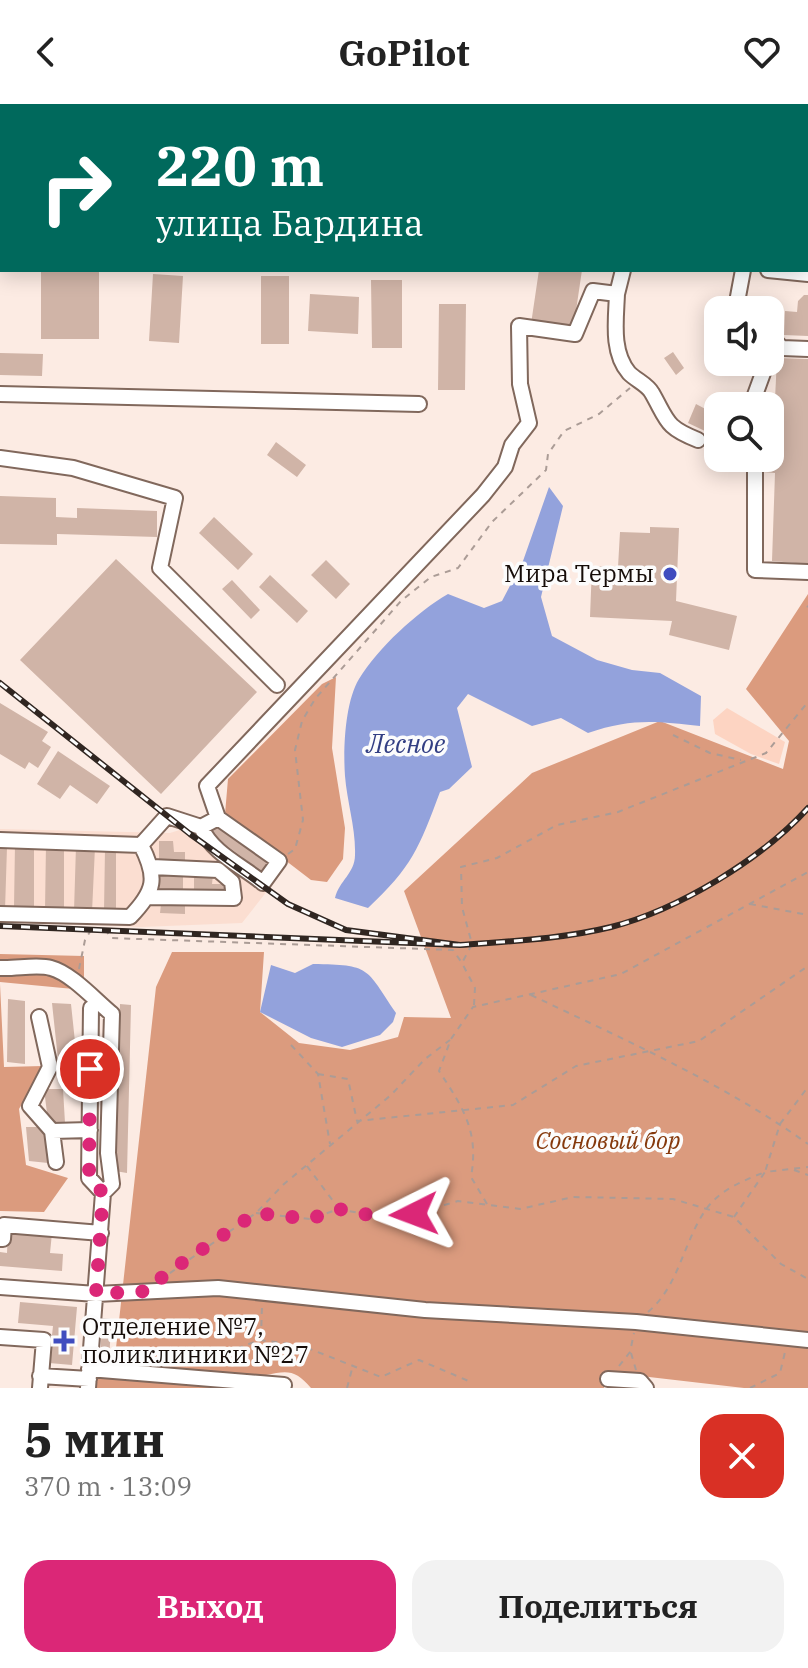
<!DOCTYPE html>
<html lang="ru">
<head>
<meta charset="utf-8">
<style>
  :root { --surface:#fff; --page:#f2f2f2; --text:#222; --muted:#767676; --accent:#db2777 }
  body { margin:0; font-family:"IBM Plex Serif",serif; background:var(--page); color:var(--text); height:100vh; display:flex; flex-direction:column; font-size:30px; white-space:nowrap }
  * { box-sizing:border-box; margin:0 }
  p { font-size:26px; color:var(--muted) }
  .icon { flex:none; width:44px; height:44px; fill:none; stroke:currentColor; stroke-width:2; stroke-linecap:round; stroke-linejoin:round }
  .map { position:relative; height:1284px; overflow:hidden }
  .drawer { display:flex; flex-direction:column; background:var(--surface); flex:1 }
  .drawer>* { flex:none }
  .hud { position:absolute; left:0px; top:0px; width:808px; height:168px; box-shadow:0 4px 20px #0003; background:#00695c; color:#fff; overflow:hidden }
  .fabs { position:absolute; left:704px; top:192px; display:grid; gap:16px }
  .fabs a { display:grid; place-items:center; width:80px; height:80px; border-radius:16px; background:var(--surface); box-shadow:0 4px 20px #0003; font-size:40px }
  .pin { position:absolute; display:grid; place-items:center; width:68px; height:68px; color:#fff; margin:-34px; border:4px solid #fff; border-radius:50%; box-shadow:0 2px 8px #0007 }
  .me { position:absolute; width:88px; margin:-44px; rotate:267deg; stroke-linejoin:round; filter:drop-shadow(0 0 6px #0008) }
  .turn { display:flex; align-items:center; gap:28px; height:168px; padding:0 24px; font-size:36px }
  .turn .icon { width:104px; height:104px; stroke-width:2.5 }
  .turn b { display:block; font-size:56px; line-height:68px }
  .round { display:grid; place-items:center; flex:none; width:84px; height:84px; border-radius:24px; background:var(--page) }
  .overview { display:flex; align-items:center; justify-content:space-between; height:136px; padding:0 24px }
  h1 { font-size:48px; font-weight:700; line-height:60px }
  .cta { display:flex; gap:16px; margin-top:auto; padding:16px 24px }
  .cta a { flex:1; height:92px; border-radius:24px; background:var(--accent); color:#fff; font-size:32px; font-weight:700; line-height:92px; text-align:center }
  .cta a+a { background:var(--page); color:var(--text) }
  header { display:flex; justify-content:space-between; align-items:center; height:104px; padding:0 24px; background:var(--surface); font-size:36px; font-weight:700 }
  .map>svg:first-child { display:block }
  .built { fill:#fbded1 }
  .green { fill:#fdd4c2 }
  .forest { fill:#db9b7e }
  .water { fill:#93a2dc }
  .building { fill:#d0b4a7 }
  .lines { fill:none; stroke-linecap:round; stroke-linejoin:round }
  .minor-casing { stroke:#81685c; stroke-width:18 }
  .path { stroke:#ab9c96; stroke-width:2; stroke-dasharray:6 6; stroke-linecap:butt }
  .minor { stroke:#fff; stroke-width:14 }
  .rail-casing { stroke:#302621; stroke-width:6 }
  .rail { stroke:#fcfcfc; stroke-width:3; stroke-dasharray:9; stroke-linecap:butt }
  .route { stroke:#db2777; stroke-width:14; stroke-dasharray:0 25.2 }
  .poi-dot { fill:#3f4cbf; stroke:#fcfcfc; stroke-width:3 }
  .labels { text-anchor:middle; stroke-width:7; stroke-linejoin:round; paint-order:stroke }
  .poi-label { font-size:24px; fill:#150c08; stroke:#fcfcfc; text-anchor:end }
  .park-label { font-size:24px; font-style:italic; fill:#85390c; stroke:#fcfcfc }
  .water-label { font-size:26px; font-style:italic; fill:#323e83; stroke:#fcfcfc }
</style>
</head>
<body>
<header><svg class="icon" aria-label="back" viewBox="0 0 24 24"><path d="M15 5l-7 7 7 7"/></svg>GoPilot<svg class="icon" aria-label="heart" viewBox="0 0 24 24"><path d="M12 20l-8-8c-3-5 5-10 8-4 3-6 11-1 8 4z"/></svg></header>
<div class="map">
<svg width="808" height="1284" viewBox="0 0 808 1284">
  <rect width="100%" height="100%" fill="#fcebe3"/>
  <!-- built -->
  <path class="built" d="M237,708L289,759L242,819L141,823L0,817V725L170,729Z"/>
  <!-- green -->
  <path class="green" d="M727,604L785,638L779,660L751,650L715,630L713,616Z"/>
  <!-- forest -->
  <path class="forest" d="M808,490V1284H744L606,1268L604,1284H311C296,1266 288,1266 266,1271L261,1284H92V1269L113,1271L156,883L172,848H264L260,908L299,939L350,946L398,933L404,913L451,914L404,787L532,669L660,617L783,665L789,637L746,585Z
    M336,573L332,644L345,724L343,755L327,778L311,776L225,710L228,675L322,580Z
    M0,850L84,852V886L0,878Z
    M0,880L4,963L43,962L19,1005L26,1061L68,1074L44,1108L0,1107Z"/>
  <!-- water -->
  <path class="water" d="M549,383L563,402L541,493L552,532L597,556L632,566L660,569L701,592L700,622C656,617 631,614 588,629L561,614L532,622L468,590L457,604L472,663L449,685L440,688C419,744 412,763 368,804L335,794C339,777 355,769 355,751C356,725 347,698 345,672C343,645 345,598 359,575C378,544 417,508 448,490L484,504L502,497L523,457Z
    M313,860C371,861 365,863 396,909L393,918L380,931L342,943L311,934L260,908L271,861L295,869Z"/>
  <!-- building -->
  <path class="building" d="M539,166H582L573,227L531,220Z
    M41,168H99V235H41Z
    M153,170L183,172L179,239L149,237Z
    M261,172H289V240H261Z
    M371,176H402V244H372Z
    M310,190L359,193L358,230L308,227Z
    M804,191H808V232L784,231L785,207L797,208L798,197Z
    M439,200H466L465,286H438Z
    M673,248L684,264L676,271L664,254Z
    M0,249L43,250L42,272L0,271Z
    M777,254L808,255V460L772,457L775,369L763,368L764,354H770V336H773Z
    M696,300L713,309L705,327L688,319Z
    M276,338L306,361L297,373L267,351Z
    M0,392L56,394V413L77,414V404L157,407V433L57,430V441L0,440Z
    M214,413L253,450L238,466L199,429Z
    M650,423L679,424L676,497L737,512L729,546L669,531L672,517L590,513L592,462L618,463L620,428L650,429Z
    M116,455L257,588L161,690L20,556Z
    M326,456L350,480L336,495L311,471Z
    M270,471L308,507L297,519L259,483Z
    M232,476L260,506L251,515L222,485Z
    M0,599L48,628L42,637L51,643L38,664L29,658L25,665L0,650Z
    M58,647L110,682L97,700L70,681L60,695L37,680Z
    M217,720L273,761L266,771L210,729Z
    M159,737H173L174,748H185V758H159Z
    M15,740H34V803H14Z
    M46,740H64V806H45Z
    M76,742L95,743L92,808L74,807Z
    M0,743H7L5,806H0Z
    M105,745H116V807H104Z
    M158,770H183V787H158Z
    M194,770L213,771L212,780H224V788H194Z
    M185,799V810L160,809L161,800Z
    M8,895L25,897V960L7,958Z
    M52,899L71,900L78,966L59,965Z
    M120,900L131,901L127,1069L115,1067Z
    M44,985H63L65,1019L48,1017Z
    M26,1023H45L48,1059L29,1057Z
    M8,1126L52,1129L50,1149L63,1150L62,1167L0,1162V1148L7,1149Z
    M20,1198L77,1203L72,1261L49,1259L53,1222L18,1219Z
    M102,1214L111,1215L109,1263H100Z"/>
  <g class="lines">
    <!-- minor casing -->
    <g class="minor-casing">
      <path id="minor" d="M639,2V0
        M743,166L737,198L744,206
        M768,166L808,170
        M617,190C616,216 611,248 629,269C636,276 648,281 652,289C668,317 665,323 698,336
        M770,232L782,244L808,245
        M0,290L419,300
        M755,302V291L767,258
        M0,354L73,364L175,394L160,464L277,581
        M755,354V466L808,468
        M201,723C212,749 241,761 263,779L279,757L218,714
        M0,736L141,741L167,712L201,723L218,714L207,682L483,391L505,363L512,341L529,319L520,280L519,222L575,230L593,187L617,190L623,166
        M150,793L234,794L232,778L218,766L152,763
        M0,810L130,813C155,787 158,774 141,741
        M0,864C16,865 37,860 51,864C71,869 96,897 112,910L108,1049L112,1080L103,1089
        M91,904L89,1074L103,1089
        M39,913L50,963L30,1002L52,1027L90,1026
        M52,1027L56,1058
        M0,1135H3L4,1121L101,1129
        M0,1183L96,1190L218,1184L425,1206L636,1218L808,1236
        M0,1233L44,1236L40,1284
        M89,1265L284,1281
        M40,1272L89,1275
        M608,1275L640,1277L646,1284
        M88,1284L103,1089"/>
    </g>
    <!-- path -->
    <path class="path" d="M807,502L808,503
      M673,631L710,649L741,656
      M288,750L295,745L303,716L295,646L302,617L315,595L401,497L431,473L458,464L492,418L546,366L548,350L564,327L599,310L630,284
      M750,800L808,811
      M105,825L111,834L453,846L462,859
      M79,865L85,836L91,826
      M531,891C625,936 723,979 808,1040
      M474,901L475,884L462,859L472,840L462,803L461,763L497,754L557,721L618,708L766,649L808,598
      M291,941L318,970L330,1040
      M318,970L348,975L357,1017L513,1001L576,962L699,937L808,862
      M307,1062L339,1105
      M794,1066L808,1071
      M487,1100L471,1073C479,1028 464,1005 439,967L451,935L473,903L621,870L808,768
      M256,1109L310,1115L339,1105L374,1112L414,1110L458,1097L520,1105L573,1093L673,1095L734,1113L781,1160L808,1175
      M734,1113L765,1068L808,1063
      M160,1176L256,1109L284,1080L391,991L425,955L450,936
      M648,1208C680,1181 683,1137 707,1104C721,1085 745,1076 765,1068L780,1020L808,983
      M261,1234L262,1201
      M631,1249L636,1266
      M192,1261L260,1236L300,1241L381,1273L419,1256L471,1278
      M619,1262L630,1248L634,1229
      M347,1284L352,1265
      M750,1284L780,1269L785,1248"/>
    <!-- minor -->
    <use href="#minor" class="minor"/>
    <!-- rail casing -->
    <g class="rail-casing">
      <path id="rail" d="M0,579L190,730L288,800L346,826L460,841L0,822
        M460,841C511,837 562,835 611,823C678,806 762,755 808,704"/>
    </g>
    <!-- rail -->
    <use href="#rail" class="rail"/>
  </g>
  <g class="lines">
    <!-- route -->
    <path class="route" d="M90,965L89,1074L103,1089L96,1190L150,1187L164,1171L256,1109L310,1115L339,1105L374,1112L414,1110"/>
  </g>
  <!-- markers -->
  <g class="poi-dot">
    <circle cx="670" cy="470" r="8"/>
    <path d="M60 1225h8v8h8v8h-8v8h-8v-8h-8v-8h8z"/>
  </g>
  <g class="labels">
    <!-- poi labels -->
    <g class="poi-label">
      <text x="654" y="478">Мира Термы</text>
      <text x="82" y="1231" text-anchor="start">Отделение №7,<tspan x="82" dy="28">поликлиники №27</tspan></text>
    </g>
    <!-- park labels -->
    <g class="park-label">
      <text x="608" y="1045">Сосновый бор</text>
    </g>
    <!-- water labels -->
    <g class="water-label">
      <text x="406" y="649">Лесное</text>
    </g>
  </g>
</svg>
<div class="fabs">
<a><svg class="icon" aria-label="sound" viewBox="0 0 24 24"><path d="M4 9h4l5-4v14l-5-4H4zM17 9q2 3 0 6"/></svg></a>
<a><svg class="icon" aria-label="search" viewBox="0 0 24 24"><circle cx="10" cy="10" r="6"/><path d="M15 15l6 6"/></svg></a>
</div>
<div class="pin" style="left:90px;top:965px;background:#d93025"><svg class="icon" aria-label="arrive" viewBox="0 0 24 24"><path d="M6 21V4h12l-3 4 3 4H6"/></svg></div>
<svg class="me" style="left:414px;top:1110px" viewBox="-20 -20 40 40"><path d="M0-17L14 15 0 8-14 15z" fill="#db2777" stroke="#fff" stroke-width="4"/></svg>
<div class="hud">
<div class="turn"><svg class="icon" aria-label="right" viewBox="0 0 24 24"><path d="M7 20v-9h11M14 6l5 5-5 5"/></svg><div><b>220 m</b>улица Бардина</div></div>
</div>
</div>
<section class="drawer">
<div class="overview"><div><h1>5 мин</h1><p>370 m · 13:09</p></div><a class="round" style="background:#d93025;color:#fff"><svg class="icon" aria-label="close" viewBox="0 0 24 24"><path d="M6 6l12 12M18 6L6 18"/></svg></a></div>
<div class="cta"><a>Выход</a><a>Поделиться</a></div>
</section>
</body>
</html>
